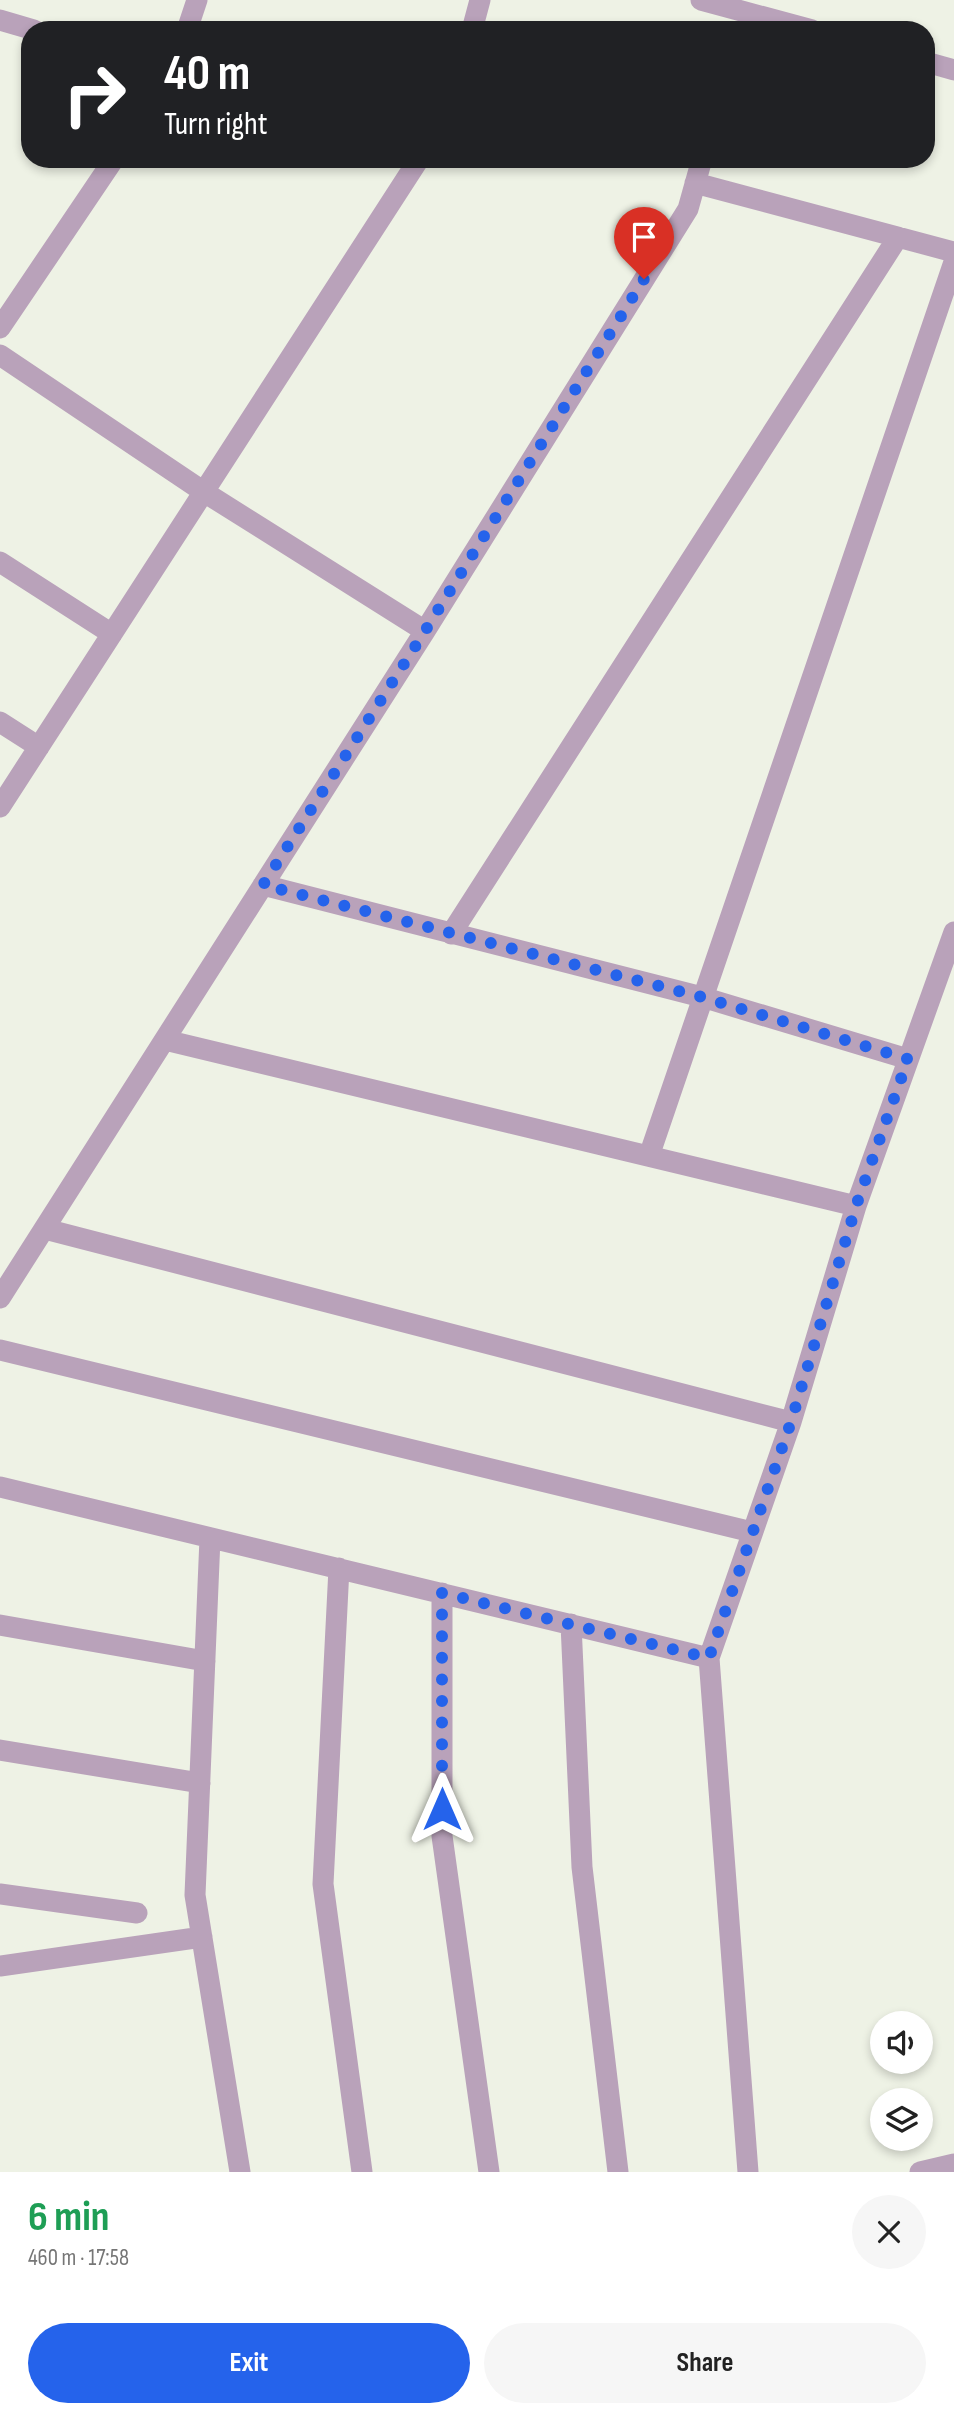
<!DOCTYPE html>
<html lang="en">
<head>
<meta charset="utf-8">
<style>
  :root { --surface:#fff; --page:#f6f6f6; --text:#222; --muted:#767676; --accent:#2563eb }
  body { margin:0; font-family:"Sofia Sans Condensed",sans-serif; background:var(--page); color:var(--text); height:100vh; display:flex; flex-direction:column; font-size:26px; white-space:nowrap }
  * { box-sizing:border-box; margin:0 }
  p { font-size:23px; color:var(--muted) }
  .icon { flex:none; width:38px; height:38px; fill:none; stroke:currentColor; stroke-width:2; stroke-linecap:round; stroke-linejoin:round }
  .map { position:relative; height:2172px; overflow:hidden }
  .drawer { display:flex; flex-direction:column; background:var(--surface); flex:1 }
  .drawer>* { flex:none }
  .top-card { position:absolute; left:21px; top:21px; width:914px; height:147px; border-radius:28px; box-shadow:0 4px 10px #0003; background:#202124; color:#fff; overflow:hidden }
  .fabs { position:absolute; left:870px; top:2011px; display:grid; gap:14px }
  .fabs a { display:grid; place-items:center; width:63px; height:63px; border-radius:50%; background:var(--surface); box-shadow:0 4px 10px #0003; font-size:35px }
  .pin { position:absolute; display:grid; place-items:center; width:60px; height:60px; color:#fff; margin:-72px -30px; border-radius:50% 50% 50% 0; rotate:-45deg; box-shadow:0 0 7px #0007 }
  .pin .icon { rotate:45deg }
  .me { position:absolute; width:77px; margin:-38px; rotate:0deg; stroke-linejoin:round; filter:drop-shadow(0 0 5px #0008) }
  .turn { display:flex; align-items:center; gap:24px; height:147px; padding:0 28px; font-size:32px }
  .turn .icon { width:91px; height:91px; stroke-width:2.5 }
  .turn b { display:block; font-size:49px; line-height:60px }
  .round { display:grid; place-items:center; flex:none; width:74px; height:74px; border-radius:37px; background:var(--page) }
  .headline { display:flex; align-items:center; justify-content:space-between; height:119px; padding:0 28px }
  h1 { font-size:42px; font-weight:700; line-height:52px; color:#1e9e55 }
  .primary-button { display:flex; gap:14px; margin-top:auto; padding:14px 28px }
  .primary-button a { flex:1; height:80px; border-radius:42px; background:var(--accent); color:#fff; font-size:28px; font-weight:700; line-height:80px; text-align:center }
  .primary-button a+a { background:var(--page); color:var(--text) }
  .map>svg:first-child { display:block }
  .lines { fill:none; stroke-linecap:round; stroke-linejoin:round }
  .minor { stroke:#b9a2ba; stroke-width:21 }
  .route { stroke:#2563eb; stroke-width:12; stroke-dasharray:0 21.6 }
</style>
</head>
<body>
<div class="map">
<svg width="954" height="2172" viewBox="0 0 954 2172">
  <rect width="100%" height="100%" fill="#eef2e5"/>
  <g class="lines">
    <!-- minor -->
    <path class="minor" d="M701,0L812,30
      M0,20L34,30
      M187,30L197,0
      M472,30L480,0
      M926,62L954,70
      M695,183L954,252
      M0,328L114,159
      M0,355L204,492L425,631
      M0,562L112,634
      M0,722L39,747
      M0,807L419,159
      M263,885L702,997L908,1059
      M451,934L898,237
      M165,1040L856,1206
      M649,1156L954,262
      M45,1229L791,1422
      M0,1298L425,631L688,209L702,159
      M0,1350L752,1532
      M0,1487L709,1658
      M210,1538L195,1895L240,2172
      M339,1568L323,1884L362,2172
      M442,1593V1836L489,2172
      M571,1624L582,1867L618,2172
      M0,1625L205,1661
      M0,1750L200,1783
      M0,1894L137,1913
      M0,1966L202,1937
      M748,2172L709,1658L791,1422L856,1206L954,932
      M920,2172L954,2164"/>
  </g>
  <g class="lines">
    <!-- route -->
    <path class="route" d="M442,1809V1593L709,1658L791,1422L856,1206L908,1059L702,997L263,885L425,631L644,279"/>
  </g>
</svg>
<div class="fabs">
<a><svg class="icon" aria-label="sound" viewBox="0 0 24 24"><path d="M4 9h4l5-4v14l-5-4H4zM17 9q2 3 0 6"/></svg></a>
<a><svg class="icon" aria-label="layers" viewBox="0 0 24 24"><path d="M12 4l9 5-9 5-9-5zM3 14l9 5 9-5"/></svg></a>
</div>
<div class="pin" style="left:644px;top:279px;background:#d93025"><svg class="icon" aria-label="arrive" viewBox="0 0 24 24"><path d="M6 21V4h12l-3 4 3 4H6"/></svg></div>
<svg class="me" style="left:442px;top:1809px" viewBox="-20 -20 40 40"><path d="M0-17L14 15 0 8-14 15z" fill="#2563eb" stroke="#fff" stroke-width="4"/></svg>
<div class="top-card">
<div class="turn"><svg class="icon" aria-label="right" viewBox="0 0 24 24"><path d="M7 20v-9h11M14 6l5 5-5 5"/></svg><div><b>40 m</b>Turn right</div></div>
</div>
</div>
<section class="drawer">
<div class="headline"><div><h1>6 min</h1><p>460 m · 17:58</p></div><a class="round"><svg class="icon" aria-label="close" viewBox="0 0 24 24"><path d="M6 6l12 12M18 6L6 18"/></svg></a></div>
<div class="primary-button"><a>Exit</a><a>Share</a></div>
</section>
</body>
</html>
